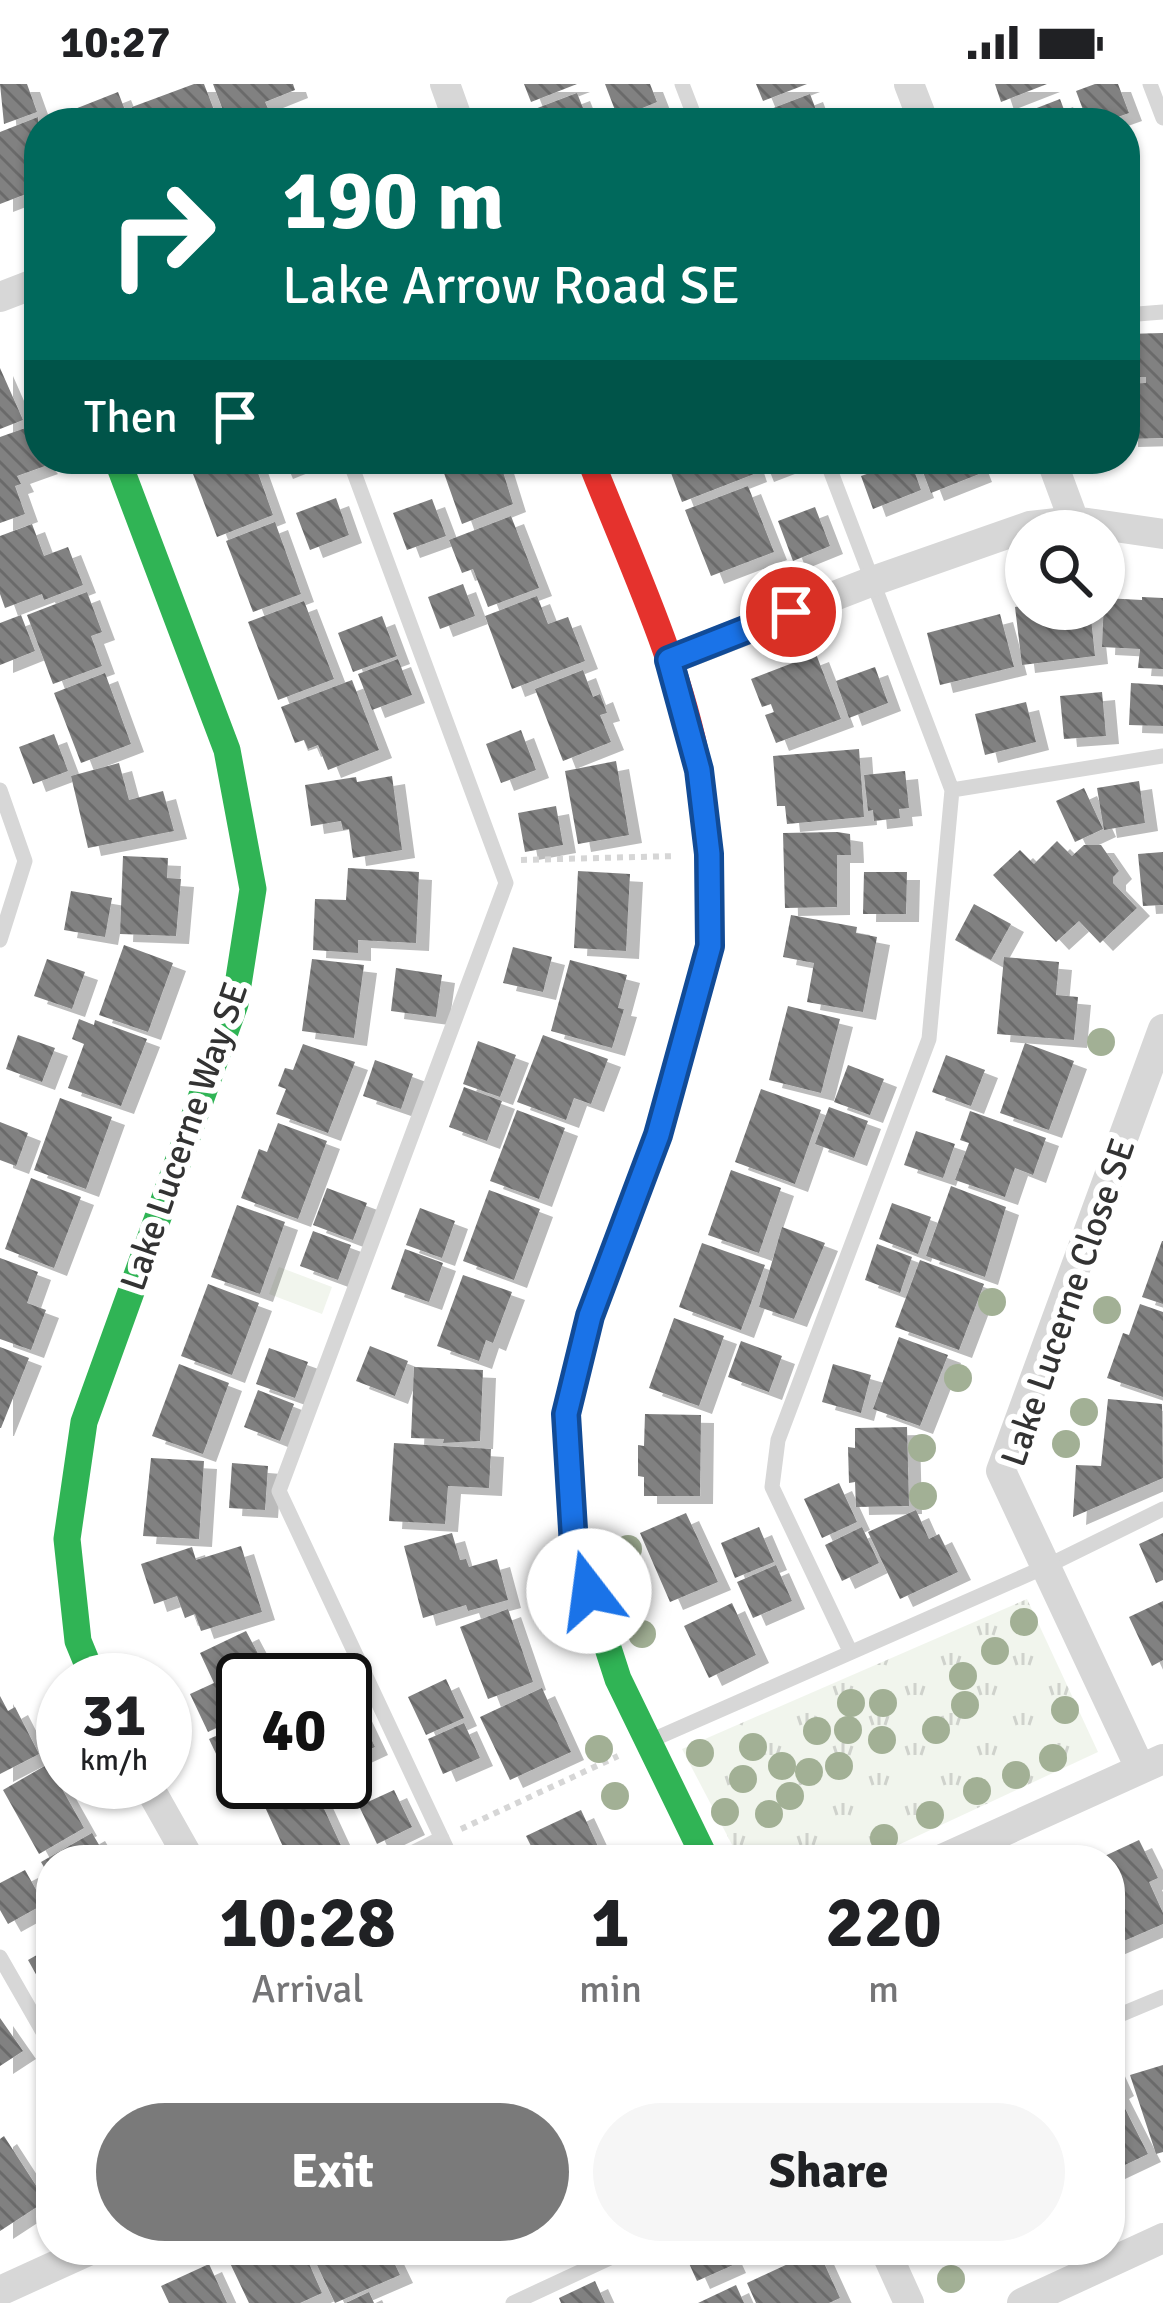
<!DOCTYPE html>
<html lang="en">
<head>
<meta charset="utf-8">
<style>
  :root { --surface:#fff; --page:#f6f6f6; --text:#202124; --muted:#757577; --accent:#7a7a7a }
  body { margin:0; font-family:Signika,sans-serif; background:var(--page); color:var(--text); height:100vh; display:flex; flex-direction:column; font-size:45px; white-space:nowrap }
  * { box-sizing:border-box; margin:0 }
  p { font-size:39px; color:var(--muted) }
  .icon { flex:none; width:66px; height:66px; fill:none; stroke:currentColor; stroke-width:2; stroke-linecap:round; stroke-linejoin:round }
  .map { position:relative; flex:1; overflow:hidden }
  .side { position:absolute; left:36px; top:1761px; width:1089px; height:420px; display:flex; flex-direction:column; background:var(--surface); border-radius:48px; box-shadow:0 3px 9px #0004 }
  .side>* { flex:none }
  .guide { position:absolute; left:24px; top:24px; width:1116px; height:366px; border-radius:48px; box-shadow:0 3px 9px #0004; background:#00695c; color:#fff; overflow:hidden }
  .buttons { position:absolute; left:1005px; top:426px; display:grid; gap:24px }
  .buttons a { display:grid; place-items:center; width:120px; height:120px; border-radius:50%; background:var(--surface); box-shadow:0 3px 9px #0004; font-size:60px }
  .speed { position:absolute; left:36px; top:1569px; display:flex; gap:24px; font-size:60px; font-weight:700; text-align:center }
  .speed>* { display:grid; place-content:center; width:156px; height:156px; border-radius:50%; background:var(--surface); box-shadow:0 3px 9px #0004; line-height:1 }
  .speed small { font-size:30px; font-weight:400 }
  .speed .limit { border:6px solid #111; border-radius:18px; background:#fff; color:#111 }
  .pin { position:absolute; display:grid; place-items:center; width:102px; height:102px; color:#fff; margin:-51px; border:6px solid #fff; border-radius:50%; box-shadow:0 3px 12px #0007 }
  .me { position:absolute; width:132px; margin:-66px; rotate:345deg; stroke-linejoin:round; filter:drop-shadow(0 0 9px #0008) }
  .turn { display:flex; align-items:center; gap:42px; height:252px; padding:0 60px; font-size:54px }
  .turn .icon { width:156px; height:156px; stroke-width:2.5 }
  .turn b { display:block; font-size:84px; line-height:102px }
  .then { display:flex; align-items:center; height:114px; padding:0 60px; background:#0003; gap:24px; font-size:45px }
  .eta { display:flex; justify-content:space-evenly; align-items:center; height:204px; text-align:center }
  .eta b { font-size:72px; font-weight:700; line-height:84px }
  .primary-button { display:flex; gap:24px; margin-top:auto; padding:24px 60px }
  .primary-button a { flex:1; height:138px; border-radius:72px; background:var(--accent); color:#fff; font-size:48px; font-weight:700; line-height:138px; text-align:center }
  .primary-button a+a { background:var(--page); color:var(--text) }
  .status { display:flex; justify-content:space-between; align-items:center; height:84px; padding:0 60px; background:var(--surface); direction:ltr }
  .status svg { height:33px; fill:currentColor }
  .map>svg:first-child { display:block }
  .grass { fill:url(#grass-tufts) }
  .pitch { fill:#f1f5ed }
  .building { fill:url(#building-back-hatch); filter:url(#shadow) }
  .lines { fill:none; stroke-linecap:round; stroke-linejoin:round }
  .path { stroke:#d6d6d6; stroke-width:6; stroke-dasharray:6 6; stroke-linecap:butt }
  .lane { stroke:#d7d7d7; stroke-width:15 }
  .street { stroke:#d7d7d7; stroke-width:30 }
  .fast { stroke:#30b455; stroke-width:27 }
  .jam { stroke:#e5322d; stroke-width:27 }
  .tree { fill:#a2b095 }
  .route-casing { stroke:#114b97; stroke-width:30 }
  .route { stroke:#1a73e8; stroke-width:21 }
  .labels { text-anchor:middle; stroke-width:12; stroke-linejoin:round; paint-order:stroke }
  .street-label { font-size:36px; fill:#333; stroke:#fff }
</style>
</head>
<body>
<div class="status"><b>10:27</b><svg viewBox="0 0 49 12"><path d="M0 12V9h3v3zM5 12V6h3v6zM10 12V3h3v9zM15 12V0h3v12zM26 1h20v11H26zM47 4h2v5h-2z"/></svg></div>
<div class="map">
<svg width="1163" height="2219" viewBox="0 0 1163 2219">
  <defs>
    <pattern id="grass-tufts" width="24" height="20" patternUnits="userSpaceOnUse" patternTransform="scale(3)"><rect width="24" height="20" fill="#f1f5ed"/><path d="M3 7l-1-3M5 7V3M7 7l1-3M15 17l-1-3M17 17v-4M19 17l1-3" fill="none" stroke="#cfd2cc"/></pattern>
    <pattern id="building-back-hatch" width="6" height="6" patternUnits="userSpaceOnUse" patternTransform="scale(3)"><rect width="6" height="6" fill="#818181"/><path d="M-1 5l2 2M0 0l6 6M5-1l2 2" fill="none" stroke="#6a6a6a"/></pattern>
    <filter id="shadow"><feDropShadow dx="13" dy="8" stdDeviation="0" flood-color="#0004"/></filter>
  </defs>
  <rect width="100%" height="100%" fill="#fff"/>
  <!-- grass -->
  <path class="grass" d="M1027,1515L1098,1668L866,1776H740L682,1665Z"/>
  <!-- pitch -->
  <path class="pitch" d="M279,1183L332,1203L322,1230L269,1210Z"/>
  <!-- building -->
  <path class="building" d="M0,0H27L37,28L4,40Z
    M194,0H204L219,39H138L132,23Z
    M213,0H293L295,6L265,18L270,29L242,39H228Z
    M524,0H577L531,18Z
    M605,0H650L657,18L618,34Z
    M756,0H807L763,17Z
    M995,0H1047L1001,18Z
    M1095,0H1118L1129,29L1101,39H1088L1076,7Z
    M118,8L130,39H48L47,36Z
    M577,9L589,39H531L527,28Z
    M810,10L821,39H768L763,28Z
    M1060,15L1069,39H1013L1011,34Z
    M38,33L39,105L0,120V48Z
    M1163,249V354L1125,355V300L1146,299V293H1127L1126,250Z
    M0,284L23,336L0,345Z
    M31,342L39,375L45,382L17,392L21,400L15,402L25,430L0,439V353Z
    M207,375H253L273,431L217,453L190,382Z
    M275,375H310L280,387Z
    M439,375H499L513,420L462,440Z
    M682,375H749L754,390L682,418L668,381Z
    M755,375H800L761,390Z
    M910,375L921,406L873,425L861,392Z
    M918,375H973L979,390L931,409Z
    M748,402L774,468L711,492L685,426Z
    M336,414L349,451L310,466L296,429Z
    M432,415L446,452L407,466L393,429Z
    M815,423L830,462L793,477L778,437Z
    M511,432L539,504L488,523L473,485L462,489L449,456Z
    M275,438L301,510L253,528L226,457Z
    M32,440L44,472L68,463L83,501L44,516L42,510L5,524L0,510V452Z
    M463,500L475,532L440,545L428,513Z
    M87,508L102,548L91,552L102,582L53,600L27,531Z
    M537,512L548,540L568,533L585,577L512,605L485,532Z
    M1142,513L1163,514V585L1138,584L1140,565L1102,563L1104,514L1142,516Z
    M304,517L334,595L278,616L248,538Z
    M1026,521V525H1090L1095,572L1022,581L1015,523Z
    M1000,530L1014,583L940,601L927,549Z
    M21,531L35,567L0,581V539Z
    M382,532L397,572L353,588L338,549Z
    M816,570L841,635L776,659L765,631L774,628L771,620L762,623L751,595Z
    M398,575L412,611L372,626L358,590Z
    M875,583L888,619L849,634L836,597Z
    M583,586L593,613L600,610L607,629L600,631L611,658L563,677L535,605Z
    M105,589L131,660L81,679L54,609Z
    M352,596L379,666L328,686L318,661L308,665L304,656L295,659L281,623Z
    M1131,599L1163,601V642L1129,641Z
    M1102,608L1106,652L1064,655L1060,612Z
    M1026,618L1036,658L985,671L975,630Z
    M521,646L536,686L501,699L486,660Z
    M54,650L68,687L33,700L19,663Z
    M859,665L864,733L787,740L785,722H777L773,672Z
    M616,677L629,751L578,760L565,687Z
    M119,679L129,716L163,707L174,747L88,764L71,692Z
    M905,687L909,724L899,725L900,734L874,737L873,726L868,727L864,691Z
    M392,692L402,766L353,774L349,745L343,746L341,737L311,742L305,701L356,693L357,698Z
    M1139,697L1145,739L1104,746L1097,704Z
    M1084,704L1103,745L1075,758L1056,717Z
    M556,722L563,761L525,768L518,729Z
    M837,748L850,750L851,771H837V823L785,824L783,749Z
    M1057,757L1072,772L1084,761H1101L1119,787L1113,793V799L1137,824L1100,859L1079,837L1056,858L993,791L1020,766L1034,780Z
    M1163,768V821L1143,822L1138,770Z
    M123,772L168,774L167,794L181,795L176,852L120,850Z
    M348,784L419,788L416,859L358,856V869L313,866L315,815L346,816Z
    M578,787L630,790L626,867L574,864Z
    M864,788H907L906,830H863Z
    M71,807L112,814L105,853L64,846Z
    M974,820L1011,840L991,876L955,856Z
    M791,831L857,843L856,849L877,853L863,928L807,918L814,879L783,873Z
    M124,861L173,879L148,948L99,931Z
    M513,863L552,873L543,908L503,899Z
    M1004,873L1059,878L1056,911L1078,913L1074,956L997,950Z
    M47,875L85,888L72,925L34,912Z
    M312,875L364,881L354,954L302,947Z
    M570,876L627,891L618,924L624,925L612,964L551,947Z
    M396,884L442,891L436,933L391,927Z
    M788,922L840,935L821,1009L769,996Z
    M79,935L94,941L95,936L147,955L121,1022L68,1004L84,960L72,955Z
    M18,951L55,964L42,998L6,985Z
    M543,951L608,975L591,1020L574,1014L566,1036L517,1018Z
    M478,957L516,971L500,1013L463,1000Z
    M1025,959L1074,977L1049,1046L1000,1029Z
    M303,960L355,978L328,1049L276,1030L286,1005L278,1002L285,984L293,986Z
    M946,971L985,986L971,1022L932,1008Z
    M375,976L413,990L401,1025L363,1012Z
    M848,981L884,995L870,1031L834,1018Z
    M464,1003L502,1017L487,1057L449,1043Z
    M761,1005L821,1026L795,1100L735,1078Z
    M60,1014L112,1033L86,1105L34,1086Z
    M829,1023L868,1037L854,1074L815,1060Z
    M517,1026L565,1044L539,1115L490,1097Z
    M970,1027L1046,1054L1033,1091L1015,1084L1005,1113L955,1096L969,1059L960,1056Z
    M0,1038L28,1049L16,1082L0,1076Z
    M278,1039L327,1057L298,1135L241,1114L259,1065L267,1068Z
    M916,1047L955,1060L943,1094L904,1081Z
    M731,1086L781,1104L759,1169L708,1151Z
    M31,1094L81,1113L54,1184L5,1165Z
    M951,1102L1006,1123L985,1193L926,1172Z
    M327,1104L367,1119L353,1156L313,1141Z
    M489,1106L540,1125L514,1196L463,1177Z
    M892,1119L931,1133L918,1170L879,1155Z
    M237,1121L285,1138L260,1210L211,1193Z
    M420,1124L455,1137L442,1174L406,1161Z
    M782,1143L825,1159L794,1235L759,1223Z
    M313,1147L351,1161L338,1196L300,1182Z
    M1162,1157H1163V1220L1142,1213Z
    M702,1159L765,1181L741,1246L679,1223Z
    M877,1160L912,1173L900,1209L865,1196Z
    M405,1165L443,1179L429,1218L391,1205Z
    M0,1174L38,1188L27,1219L46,1226L31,1266L0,1255Z
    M920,1176L984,1200L959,1266L895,1243Z
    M463,1191L512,1208L493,1259L486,1256L479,1277L437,1262Z
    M208,1200L259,1219L232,1291L181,1272Z
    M1140,1220L1163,1228V1313L1107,1294L1123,1249L1129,1251Z
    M674,1234L724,1252L699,1322L649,1304Z
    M899,1253L948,1271L920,1342L873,1325Z
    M741,1257L782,1272L769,1308L728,1293Z
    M370,1262L408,1277L395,1312L356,1297Z
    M0,1263L29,1274L1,1344H0Z
    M269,1264L308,1278L295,1314L256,1300Z
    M179,1280L229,1299L203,1370L152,1352Z
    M833,1280L871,1291L861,1329L822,1318Z
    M414,1283L483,1286L480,1357L443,1359L444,1355L411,1354Z
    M258,1306L294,1320L280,1357L244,1343Z
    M1108,1315L1162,1320L1163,1394L1073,1433L1076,1381L1101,1382Z
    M645,1330L701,1331L700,1412H644V1393L638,1392V1361L644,1362Z
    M907,1343L909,1422L856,1423L855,1398L849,1399L848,1363L855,1364V1344Z
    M394,1359L491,1365L489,1404L448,1402L445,1440L389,1437Z
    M151,1374L204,1377L199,1455L143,1452Z
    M232,1379L268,1382L265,1426L229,1424Z
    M839,1399L857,1438L822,1454L804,1415Z
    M916,1426L929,1455L939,1450L958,1488L900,1515L868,1448Z
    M686,1429L718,1498L670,1518L640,1449Z
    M759,1443L774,1478L735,1494L721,1459Z
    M862,1443L879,1479L842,1497L825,1461Z
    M452,1449L460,1476L466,1475L469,1483L497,1475L508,1516L468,1527L466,1521L423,1534L404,1462Z
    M1163,1449V1496L1156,1499L1139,1460Z
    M241,1462L262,1528L201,1547L195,1530L185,1534L177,1512L154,1520L141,1480L192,1463L196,1476Z
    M776,1481L792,1517L753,1534L737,1498Z
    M1163,1517V1576L1152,1582L1129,1533Z
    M732,1519L756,1571L709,1594L684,1542Z
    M508,1525L533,1598L488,1615L460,1543Z
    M246,1547L272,1596H243V1631L208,1648L190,1610L214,1599L200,1569Z
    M446,1595L464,1634L426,1651L408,1613Z
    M542,1604L571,1668L510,1696L480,1633Z
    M0,1612L8,1627L15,1623L39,1670L0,1690Z
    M356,1623L375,1663L345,1677V1628Z
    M464,1639L480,1674L443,1690L428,1655Z
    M243,1640V1688L228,1695L209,1655Z
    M48,1680L84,1744L39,1770L3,1706Z
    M253,1698H301L262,1716Z
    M313,1701L344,1768L327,1776H289L265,1723Z
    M394,1706L412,1743L377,1760L359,1722Z
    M581,1726L603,1773L538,1776L526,1752Z
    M92,1749L108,1776H51V1795L41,1778Z
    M1139,1756L1158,1794L1149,1798L1163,1829V1840L1110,1863V1776H1096Z
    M25,1786L44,1820L8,1840L0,1826V1799Z
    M51,1863V1908L47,1910L28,1876Z
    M0,1934L23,1967L0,1982Z
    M1110,1980L1121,2004L1116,2007L1148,2070L1110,2088Z
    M1163,1981V2068L1156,2070L1130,1991Z
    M4,2052L46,2117L0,2147V2055Z
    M51,2066V2098L36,2076Z
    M254,2166H303L322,2209L300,2219H249L229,2177Z
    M310,2166H388L400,2191L335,2219Z
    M683,2166H726L733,2181L697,2197Z
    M818,2166L840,2214L829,2219H756L747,2199Z
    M209,2180L227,2219H169L161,2202Z
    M595,2197L605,2219H561L559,2214Z
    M736,2201L744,2219H698Z
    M369,2208L374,2219H346Z"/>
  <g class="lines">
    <!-- path -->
    <path class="path" d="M521,776L676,772
      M461,1745L618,1672"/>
    <!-- lane -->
    <path class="lane" d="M682,0L697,39
      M1150,0L1163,34
      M1125,231L1163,228
      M349,375L506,799L279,1407L452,1776
      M826,375L952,706
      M0,706L25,777L0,856
      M850,1567L772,1403L778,1356L929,955L952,706L1163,672
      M652,1656L1045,1483L1163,1425
      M398,1776L442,1754
      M0,1873L51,1962
      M1110,1935L1163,1913
      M513,2219L627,2166"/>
    <!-- street -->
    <path class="street" d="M445,0L459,39
      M909,0L924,39
      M0,213L39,198
      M1051,375L1074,437
      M669,576L873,497L1030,442L1074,437L1163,450
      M1140,1684L1001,1387L1163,945
      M146,1698L190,1776
      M940,1776L1163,1675
      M885,2166L909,2219
      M0,2207L90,2166
      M1022,2219L1163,2154"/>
    <!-- fast -->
    <path class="fast" d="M94,1596L78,1557L67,1455L84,1338L235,920L253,805L227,666L117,375
      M706,1776L618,1595L575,1462L566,1330L590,1232L658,1051L710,863"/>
    <!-- jam -->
    <path class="jam" d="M590,375C630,477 680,580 699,688C709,746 711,805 710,863"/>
  </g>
  <!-- trees -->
  <g class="tree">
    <circle cx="1101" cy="958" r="14"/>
    <circle cx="992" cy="1218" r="14"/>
    <circle cx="1107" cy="1226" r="14"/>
    <circle cx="958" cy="1294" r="14"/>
    <circle cx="1084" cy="1328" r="14"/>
    <circle cx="1066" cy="1360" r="14"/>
    <circle cx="922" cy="1364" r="14"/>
    <circle cx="923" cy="1412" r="14"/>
    <circle cx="628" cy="1465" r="14"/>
    <circle cx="1024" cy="1538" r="14"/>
    <circle cx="642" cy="1550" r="14"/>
    <circle cx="995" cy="1567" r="14"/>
    <circle cx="963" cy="1592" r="14"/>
    <circle cx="851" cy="1619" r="14"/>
    <circle cx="883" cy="1619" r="14"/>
    <circle cx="965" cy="1621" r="14"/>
    <circle cx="1065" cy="1626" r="14"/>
    <circle cx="848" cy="1646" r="14"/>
    <circle cx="936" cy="1646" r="14"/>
    <circle cx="817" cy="1647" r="14"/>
    <circle cx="882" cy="1656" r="14"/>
    <circle cx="753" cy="1663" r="14"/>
    <circle cx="599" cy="1665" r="14"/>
    <circle cx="700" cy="1669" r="14"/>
    <circle cx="1053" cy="1674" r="14"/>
    <circle cx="782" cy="1682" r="14"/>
    <circle cx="839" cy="1682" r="14"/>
    <circle cx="809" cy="1688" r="14"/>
    <circle cx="1016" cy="1691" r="14"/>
    <circle cx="743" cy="1695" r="14"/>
    <circle cx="977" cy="1707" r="14"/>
    <circle cx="615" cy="1712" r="14"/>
    <circle cx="790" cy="1712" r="14"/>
    <circle cx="725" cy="1728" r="14"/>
    <circle cx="769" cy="1730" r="14"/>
    <circle cx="930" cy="1731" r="14"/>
    <circle cx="884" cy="1754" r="14"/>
    <circle cx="951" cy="2195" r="14"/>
  </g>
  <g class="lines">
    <!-- route casing -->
    <g class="route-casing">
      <path id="route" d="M589,1507L574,1462L566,1330L590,1232L658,1051L710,862L709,770L699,686L669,576L791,528"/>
    </g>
    <!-- route -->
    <use href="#route" class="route"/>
  </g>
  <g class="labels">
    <!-- street labels -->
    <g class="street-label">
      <text transform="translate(183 1052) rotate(-71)" y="13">Lake Lucerne Way SE</text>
      <text transform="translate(1067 1218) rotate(-71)" y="13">Lake Lucerne Close SE</text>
    </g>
  </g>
</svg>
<div class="buttons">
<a><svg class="icon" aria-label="search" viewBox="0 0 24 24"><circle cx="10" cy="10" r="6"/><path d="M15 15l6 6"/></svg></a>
</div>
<div class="speed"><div>31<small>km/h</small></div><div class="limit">40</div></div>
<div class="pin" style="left:791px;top:528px;background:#d93025"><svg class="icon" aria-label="arrive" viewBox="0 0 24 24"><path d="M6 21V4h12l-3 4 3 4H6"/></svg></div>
<svg class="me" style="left:589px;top:1507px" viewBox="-20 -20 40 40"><circle r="19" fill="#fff"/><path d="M0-13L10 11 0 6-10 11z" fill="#1a73e8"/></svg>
<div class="guide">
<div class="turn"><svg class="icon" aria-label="right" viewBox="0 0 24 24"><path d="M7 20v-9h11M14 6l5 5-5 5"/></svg><div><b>190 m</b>Lake Arrow Road SE</div></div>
<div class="then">Then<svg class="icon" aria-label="arrive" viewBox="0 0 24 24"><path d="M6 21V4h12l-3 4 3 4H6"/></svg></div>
</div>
<section class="side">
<div class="eta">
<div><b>10:28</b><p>Arrival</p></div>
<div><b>1</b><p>min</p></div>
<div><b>220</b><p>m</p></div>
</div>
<div class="primary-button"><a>Exit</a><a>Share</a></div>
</section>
</div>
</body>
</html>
